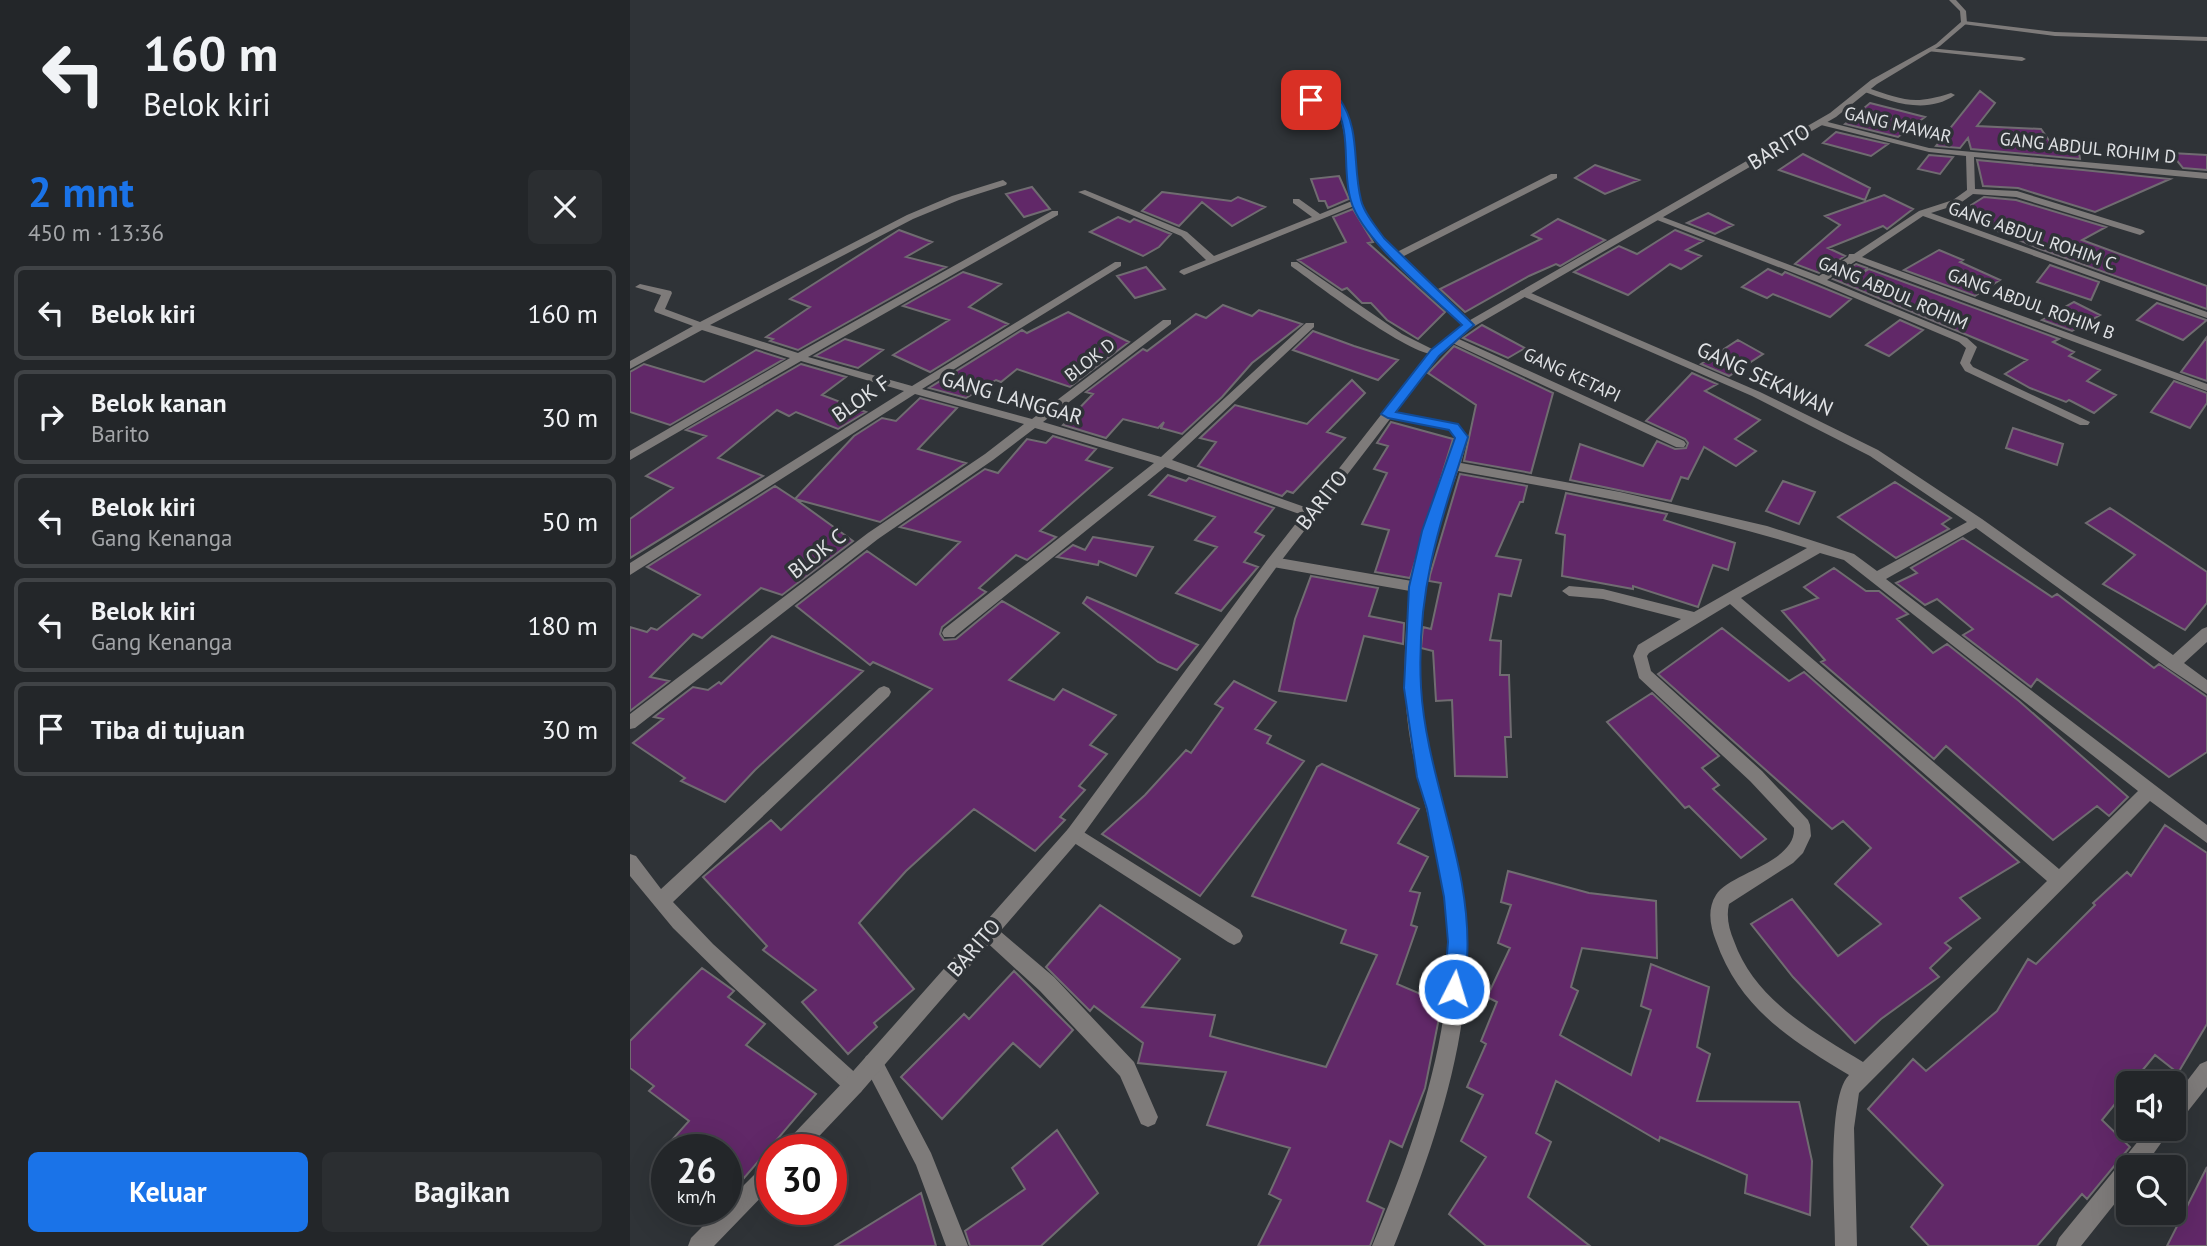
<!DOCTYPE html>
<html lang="id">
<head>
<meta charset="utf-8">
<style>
  :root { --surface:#232629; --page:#2b2e31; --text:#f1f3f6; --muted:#a3a5a8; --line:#404346; --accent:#1a73e8 }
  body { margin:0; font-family:"PT Sans",sans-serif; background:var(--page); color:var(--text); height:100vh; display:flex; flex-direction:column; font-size:26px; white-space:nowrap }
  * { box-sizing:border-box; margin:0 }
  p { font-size:23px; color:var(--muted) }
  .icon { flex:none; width:38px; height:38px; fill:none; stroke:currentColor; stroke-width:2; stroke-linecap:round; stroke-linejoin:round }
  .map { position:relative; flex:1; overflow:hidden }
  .sheet { display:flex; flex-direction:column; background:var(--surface); width:630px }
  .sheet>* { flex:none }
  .hud { background:#232629; color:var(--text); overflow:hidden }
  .controls { position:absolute; left:1486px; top:1071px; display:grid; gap:14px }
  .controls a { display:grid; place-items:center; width:70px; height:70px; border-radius:10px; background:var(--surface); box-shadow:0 7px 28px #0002,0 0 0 2px var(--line); font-size:35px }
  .speed { position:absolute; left:21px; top:1134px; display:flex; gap:14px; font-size:35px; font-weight:700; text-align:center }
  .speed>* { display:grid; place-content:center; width:91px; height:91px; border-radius:50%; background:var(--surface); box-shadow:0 7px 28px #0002,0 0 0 2px var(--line); line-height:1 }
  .speed small { font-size:18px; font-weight:400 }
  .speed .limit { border:10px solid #d22; background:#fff; color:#111 }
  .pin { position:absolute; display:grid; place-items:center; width:60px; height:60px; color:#fff; margin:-30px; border-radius:14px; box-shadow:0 4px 10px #0006 }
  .me { position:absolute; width:77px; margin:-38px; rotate:5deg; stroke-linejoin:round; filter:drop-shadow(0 0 5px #0008) }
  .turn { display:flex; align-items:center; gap:24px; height:147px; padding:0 28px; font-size:32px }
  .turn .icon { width:91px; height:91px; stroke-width:2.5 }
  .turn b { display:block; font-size:49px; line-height:60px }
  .round { display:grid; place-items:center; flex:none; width:74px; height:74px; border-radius:10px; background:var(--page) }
  .overview { display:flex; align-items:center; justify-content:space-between; height:119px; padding:0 28px }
  h1 { font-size:42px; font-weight:800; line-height:52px; color:var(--accent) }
  .primary-button { display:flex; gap:14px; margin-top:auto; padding:14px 28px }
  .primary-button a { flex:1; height:80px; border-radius:10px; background:var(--accent); color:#fff; font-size:28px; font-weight:800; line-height:80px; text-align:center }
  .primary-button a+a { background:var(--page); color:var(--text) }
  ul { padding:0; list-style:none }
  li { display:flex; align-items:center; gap:21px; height:94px; margin:0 14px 10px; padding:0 14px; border:4px solid var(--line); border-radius:10px }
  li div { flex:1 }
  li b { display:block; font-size:26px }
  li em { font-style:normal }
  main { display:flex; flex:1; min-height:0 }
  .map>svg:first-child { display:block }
  .building { fill:#612868; stroke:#706c71; stroke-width:2 }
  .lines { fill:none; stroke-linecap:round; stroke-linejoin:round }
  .minor { fill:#7e7b7a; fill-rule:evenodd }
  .tertiary { fill:#7e7b7a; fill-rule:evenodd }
  .route { fill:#1a73e8; stroke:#114b97; stroke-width:2 }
  .labels { text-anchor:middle; stroke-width:7; stroke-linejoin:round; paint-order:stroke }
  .far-street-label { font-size:18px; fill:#e0e2e5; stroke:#2f3337 }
  .street-label { font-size:21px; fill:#e0e2e5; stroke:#2f3337 }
</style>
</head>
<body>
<main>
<section class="sheet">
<div class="hud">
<div class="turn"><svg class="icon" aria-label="left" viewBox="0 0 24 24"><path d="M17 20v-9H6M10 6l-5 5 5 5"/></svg><div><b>160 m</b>Belok kiri</div></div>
</div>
<div class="overview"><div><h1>2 mnt</h1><p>450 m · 13:36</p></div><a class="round"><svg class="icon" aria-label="close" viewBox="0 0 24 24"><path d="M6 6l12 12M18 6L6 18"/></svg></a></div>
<ul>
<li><svg class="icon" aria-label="left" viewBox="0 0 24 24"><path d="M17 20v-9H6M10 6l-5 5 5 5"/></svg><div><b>Belok kiri</b></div><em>160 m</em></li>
<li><svg class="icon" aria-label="right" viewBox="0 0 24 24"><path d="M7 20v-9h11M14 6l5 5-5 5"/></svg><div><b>Belok kanan</b><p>Barito</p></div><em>30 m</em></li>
<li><svg class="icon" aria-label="left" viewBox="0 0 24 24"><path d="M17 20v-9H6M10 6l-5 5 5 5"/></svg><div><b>Belok kiri</b><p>Gang Kenanga</p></div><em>50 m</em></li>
<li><svg class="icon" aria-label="left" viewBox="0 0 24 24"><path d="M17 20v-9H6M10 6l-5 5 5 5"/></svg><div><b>Belok kiri</b><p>Gang Kenanga</p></div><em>180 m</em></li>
<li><svg class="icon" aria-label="arrive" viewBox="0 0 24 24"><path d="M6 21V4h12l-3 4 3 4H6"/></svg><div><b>Tiba di tujuan</b></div><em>30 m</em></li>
</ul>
<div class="primary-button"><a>Keluar</a><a>Bagikan</a></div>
</section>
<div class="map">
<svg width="1577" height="1246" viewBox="0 0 1577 1246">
  <rect width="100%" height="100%" fill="#2f3337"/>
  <!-- building -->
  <path class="building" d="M1350,91L1365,103L1347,126L1411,129L1425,149L1449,152L1450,159L1341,149L1338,138L1330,148L1306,146Z
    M1240,103L1295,117L1268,137L1215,124Z
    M1206,132L1258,144L1241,156L1193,143Z
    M1541,153L1577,155V170L1553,168Z
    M1173,154L1240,188L1235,200L1149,170Z
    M1299,155L1323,157L1310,174L1288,169Z
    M1347,160L1453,170L1540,179L1465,212L1388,188L1353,186Z
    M965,165L1009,180L975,194L945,178Z
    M709,176L719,199L698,208L695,201H689L681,179Z
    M402,187L420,209L394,217L376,194Z
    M532,192L601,201L608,197L635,207L602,226L572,202L549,226L512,211Z
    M1254,195L1283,209L1257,229L1253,226L1198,248L1215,256L1189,273L1165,264L1210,225L1195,216Z
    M1354,197L1386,200L1476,227L1452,240L1577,286V309L1410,249L1327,214Z
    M723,209L743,242L738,243L815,312L788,339L757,320L741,303H732L717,288L712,290L668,260L716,242L703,217Z
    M1078,213L1103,225L1085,234L1057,223Z
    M488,217L500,222L504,219L541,234L529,247L513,256L460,232Z
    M928,219L975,240L930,266L926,264L899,276L835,312L810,289L911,239L902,235Z
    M269,230L302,242L276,257L316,267L168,350L140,341L143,339L136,337L180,307L160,299Z
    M1045,230L1073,241L1056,250L1071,256L1051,269L1040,264L998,295L944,272L989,246L1007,254Z
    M1309,250L1333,260L1330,262L1370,280L1345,296L1274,270Z
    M1226,264L1237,268L1234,272L1239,269L1429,339L1423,342L1444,352L1439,356L1470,370L1457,381L1486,395L1464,413L1439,400L1436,402L1400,388L1375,374L1397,360L1203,279Z
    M1420,265L1469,282L1461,300L1407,282Z
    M516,267L535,289L505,298L487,276Z
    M1138,269L1152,275L1155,272L1221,299L1200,317L1143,294L1137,298L1112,287Z
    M333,272L371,284L339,307L378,324L300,372L263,355L319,320L273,306Z
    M1444,302L1470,315L1442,331L1412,320Z
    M1527,303L1576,320H1577L1553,340L1507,320Z
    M593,305L622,316L629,310L672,324L622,363L592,397L552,434L531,428L534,422L528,428L493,419L476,438L433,425L463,394L456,392L513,349L517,351L566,314L576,318Z
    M438,312L499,342L440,387L387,369L371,382L366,380L336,398L299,388L392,330L397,333Z
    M1270,320L1293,330L1259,356L1236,345Z
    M852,325L895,348L878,358L833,338Z
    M683,331L724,346L768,360L748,380L663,350Z
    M1577,337V381L1551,372Z
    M215,339L253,350L228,368L185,356Z
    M1108,340L1133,354L1099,376L1071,364Z
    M824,346L923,393L901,473L834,461L846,405L798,373Z
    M126,350L154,359L40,425L0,412V372L14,364L74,382Z
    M171,364L216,377L192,395L236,412L208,429L166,412L159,416L147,410L88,458L133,476L0,558V519L43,488L16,476L76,436L56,430Z
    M1062,373L1087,384L1075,391L1130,420L1105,439L1126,451L1106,466L1074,447L1058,479L1051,477L1041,501L940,480L950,444L1013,466L1027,441L1045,449L1056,448L1058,443L1055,439L1016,421Z
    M722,380L735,393L697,432L715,438L663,493L657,491L652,496L568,466L586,442L570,438L605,405L677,424Z
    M1544,381L1577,393V403L1560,428L1521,412Z
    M290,398L327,408L288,449L336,463L250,522L165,499L223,541L152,595L131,588L72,638L63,634L20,677L39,681L0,711V627L17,632L21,628L27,630L70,595L17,567L145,486L165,499L224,436L252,418L266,421Z
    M761,422L823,439L780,578L745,572L759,530L732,524L757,473L744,469L758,446L747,443Z
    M1383,428L1433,444L1427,465L1376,448Z
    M423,436L466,449L456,460L482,468L410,531L426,537L397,560L386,555L349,588L356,592L312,627L310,634L314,640L326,639L372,601L429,633L379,680L424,700L433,689L486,715L460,745L477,754L449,786L455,790L430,817L435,820L405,851L344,809L276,871L229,923L284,989L244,1023L247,1027L218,1054L172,1002L186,990L133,950L137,946L73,877L141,820L151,830L302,689L243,662L240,665L166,606L237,551L286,585L330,542L270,527L355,469L368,473L397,439L416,443Z
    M830,474L897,486L893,502H890L866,556L891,560L881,596L869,594L860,640L871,641L870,675H879L881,737H875L877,777L825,776L822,700L806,701L803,651L791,648L793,627L801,629L811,583L799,581L800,575Z
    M538,475L556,481L559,478L644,508L625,532L634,536L614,562L628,567L591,611L546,593L587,547L565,540L585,517L519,495Z
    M1153,481L1185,492L1169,524L1136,511Z
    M1265,482L1321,518L1312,524L1319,529L1266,558L1208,517Z
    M936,493L1037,514L1034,520L1105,543L1098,570L1083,565L1068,607L1003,586V589L932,576L935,535L926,533Z
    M1480,508L1577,572V603L1555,630L1473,584L1505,555L1456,523Z
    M463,537L523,547L506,576L469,561L468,565L427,557L443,545L455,550Z
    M1333,538L1422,597L1427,594L1524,668L1529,664L1577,697V752L1539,777L1407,679L1401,687L1333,635L1343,629L1307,599L1295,605L1266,583L1287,573L1281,568Z
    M1204,568L1236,591H1249L1278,614L1267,619L1303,653L1317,644L1389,701L1498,797L1479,816L1467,806L1423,840L1316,746L1304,759L1191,662L1195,660L1152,611L1188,598L1174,587Z
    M681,576L748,588L739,616L774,623L773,644L734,636L716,701L649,691L665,619Z
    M457,597L568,645L547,670L528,662L453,603Z
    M1092,628L1159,681L1174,672L1389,862L1330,898L1350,918L1315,943L1321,948L1300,968L1309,977L1251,1019L1225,1043L1163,977L1121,924L1162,899L1208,956L1251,924L1205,884L1241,848L1213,821L1202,829L1028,674Z
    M142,636L233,671L125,770L95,802L51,781L55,778L3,743L33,719L24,717L63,687L78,690L89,682L91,684Z
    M604,681L646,702L625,729L641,736L637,743L674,761L570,896L472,834L515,795L556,750L561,753L593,708L585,704Z
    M1022,693L1089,756L1072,768L1089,785L1083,789L1136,839L1111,858L1059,806L1055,808L977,722Z
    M692,764L789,809L768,843L798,857L780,891L790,893L781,925L787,927L767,984L812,1003L795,1088L772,1147L760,1141L737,1201L754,1209L740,1246H628L651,1200L639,1194L660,1148L577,1125L596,1072L508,1063L513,1043L464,1006L460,1011L416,967L470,905L550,959L512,1007L585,1015L580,1036L696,1067L747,955L711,943L716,930L622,896L687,767Z
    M1535,825L1577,853V1024L1548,1073L1525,1055L1502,1083H1498V1088L1472,1120L1500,1147L1457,1199L1452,1194L1407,1246H1299L1281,1227L1313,1185L1238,1109L1283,1059L1296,1071L1367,1011L1398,959L1406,964L1465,905L1463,903L1497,872L1501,876Z
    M878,871L959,893L1026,901L1027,958L952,948L941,987L948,991L930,1035L1001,1075L1021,1010L1011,1006L1021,964L1079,987L1067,1047L1080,1054L1067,1101L1169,1102L1182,1161L1180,1215L1115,1193L1117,1175L1030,1137L1029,1141L926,1081L906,1133L921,1142L898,1197L960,1246H856L819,1214L856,1157L831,1141L853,1095L837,1087L856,1044L851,1041L867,1002L857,997L880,948L868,943L881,905L871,902Z
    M72,968L104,991L98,997L135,1024L116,1045L186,1094L96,1199V1150H33L59,1121L19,1091L24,1086L0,1068V1041Z
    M384,971L443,1030L410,1067L383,1043L312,1119L271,1077L334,1014L339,1019Z
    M427,1130L468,1193L411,1246H340L335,1231L395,1189L382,1168Z
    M1577,1167V1246H1537Z
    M291,1193L306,1246H205Z"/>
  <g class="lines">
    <!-- minor -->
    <path class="minor" d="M1334,21L1425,32L1577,37V41L1425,36L1332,24Z
      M1299,48L1392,57L1396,59L1392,61L1297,51Z
      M1235,87C1272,99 1282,106 1321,93L1325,95C1296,115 1262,102 1232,91L1231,89Z
      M678,98H706L710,100C731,137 718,167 731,203C738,222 753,238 767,252L921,174H927V178L772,257L843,323V327H835C796,291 747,256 724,206L554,275L549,272L551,270L576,260L551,236L448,192L455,190L557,232L584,256L682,217L663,203V199H669L690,214L722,201C713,167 721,133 703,102H678Z
      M1190,120L1299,148L1577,173V179L1344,157L1345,189L1387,191L1513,230L1515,232L1510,235L1386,197L1343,194L1329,204L1301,213L1577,312V318L1293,216L1232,257L1577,384V391L1226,261L1197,280L1337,338L1347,347L1340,363L1343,367L1460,422L1458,425H1450L1335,371L1330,363L1336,348L1329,342L1187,282L1022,218L1030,216L1189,276L1218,257L1219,254H1224L1289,211L1323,200L1337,190L1336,156L1299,152L1187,124L1186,122Z
      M373,180L377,183L376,185L329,200L283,219L80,325L168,353L422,211H428V215L178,357L282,386L485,262H491V266L292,389L402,419L533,320H541V324L413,422L531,457L676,323H684V327L542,460L686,511L688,514L686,517H678L535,467L324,637H314L312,633L314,629L524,463L405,428L363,460L248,539L5,728L0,729V714L238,533L355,454L394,424L285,394L0,575V563L274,391L171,361L0,460V451L160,358L72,330L0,369V361L63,326L25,312L24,310L31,295L5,287L10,284L41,291L42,293L35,309L70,322L277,215L322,196Z
      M661,262H667L772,334L810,353L809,355C781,358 688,285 661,266Z
      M894,290L1130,392L1248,450L1352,519L1543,655L1572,629L1577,627V642L1554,663L1577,680V694L1538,668L1346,528L1256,579L1577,825V843L1520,801L1229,1093L1224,1128L1227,1246H1205C1205,1211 1196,1098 1219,1075C1160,1039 1110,1009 1086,941C1080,926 1077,909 1086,895C1099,873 1166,863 1164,828L1120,781L1009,678L1003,656L1008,645L1051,619L973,599L939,596L932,591L939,586L973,589L1064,612L1177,548C1063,512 945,492 828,471C793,565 776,651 798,751C811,808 831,864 836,922C845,1030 804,1147 764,1246H742C786,1141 831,1016 816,901C809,849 792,800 782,750C772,697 773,644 780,591L643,567L636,562L643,557L782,581C791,531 812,486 826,438L819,430L754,417V411L827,424L838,437L831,463L990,492L1137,526L1224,554L1247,571L1337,522L1240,456L1122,396L890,295V291ZM1190,553L1214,560L1508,791L1429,869L1111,598ZM1100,604L1417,881L1233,1062C1182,1031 1125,1000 1104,941C1099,929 1096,917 1099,904L1163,863L1173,853L1181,836L1180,825L1178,820L1132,771L1021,671L1017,656L1019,653Z
      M820,335L1054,441L1056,444L1054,447H1046L816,340L815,338Z
      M254,686L259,688L261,692L259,696L43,902L83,944L231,1078L234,1085L231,1092L224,1095L217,1092L100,984L43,928L0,876V854L6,856L31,889L249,688Z
      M444,826L610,930L613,936L610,942L604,945L598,942L438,839L436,834L438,829Z
      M358,923L364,926L424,977L504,1062L528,1117L525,1124L518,1127L511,1124L490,1076L410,991L352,938L349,932L352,926Z
      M243,1053L250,1056L301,1153L338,1246H316L286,1165L233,1063L236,1056Z
      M1577,1061V1087L1551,1120L1544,1123V1098L1570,1064Z
      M1518,1129H1541L1514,1167H1498V1187L1451,1246H1426L1429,1238Z"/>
    <!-- tertiary -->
    <path class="tertiary" d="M1319,0H1326L1336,11L1337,23L1310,46L1247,84L1206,117L843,327L809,355L648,565L450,839L231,1092L176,1150H152L155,1143L217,1078L438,829L638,559L801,351L835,323L1200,113L1241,80L1306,44L1331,22L1330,11Z
      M142,1161V1186L84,1246H58L61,1238L90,1209H96V1203L135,1164Z"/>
  </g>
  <!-- route -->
  <path class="route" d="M678,98H709C731,129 722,164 731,200C734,213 746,227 754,238L844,325L809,356L766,412L828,424L838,437C809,525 786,592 791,687C796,779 843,866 837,960C836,972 836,985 832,997L824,1000L817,997L814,989L818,942L814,897L797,809L787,777L774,688L779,587L792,531L825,438L819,430L758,418L751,414L801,350L832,325C802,296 732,240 721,201C711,169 723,131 703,102H681Z"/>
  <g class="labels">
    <!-- far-street labels -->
    <g class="far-street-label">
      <text transform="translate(1268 125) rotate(13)" y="6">GANG MAWAR</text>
      <text transform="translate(1458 148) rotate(6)" y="6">GANG ABDUL ROHIM D</text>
      <text transform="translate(1402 236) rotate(19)" y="6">GANG ABDUL ROHIM C</text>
      <text transform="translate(1263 293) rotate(23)" y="6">GANG ABDUL ROHIM</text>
      <text transform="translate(1401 304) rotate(20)" y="6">GANG ABDUL ROHIM B</text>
      <text transform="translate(460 360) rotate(-38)" y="6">BLOK D</text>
      <text transform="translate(942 375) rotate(25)" y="6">GANG KETAPI</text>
    </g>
    <!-- street labels -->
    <g class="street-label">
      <text transform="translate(1149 147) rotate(-31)" y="7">BARITO</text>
      <text transform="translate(1135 379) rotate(25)" y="7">GANG SEKAWAN</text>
      <text transform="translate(382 398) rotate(16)" y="7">GANG LANGGAR</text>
      <text transform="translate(231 399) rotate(-35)" y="7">BLOK F</text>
      <text transform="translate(692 500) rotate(-52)" y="7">BARITO</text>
      <text transform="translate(187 554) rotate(-38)" y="7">BLOK C</text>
      <text transform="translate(344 948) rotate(-49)" y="7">BARITO</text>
    </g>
  </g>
</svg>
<div class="controls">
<a><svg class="icon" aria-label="sound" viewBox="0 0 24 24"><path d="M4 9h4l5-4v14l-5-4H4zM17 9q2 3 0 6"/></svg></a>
<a><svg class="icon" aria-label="search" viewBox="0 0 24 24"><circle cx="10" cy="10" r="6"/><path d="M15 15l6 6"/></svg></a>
</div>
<div class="speed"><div>26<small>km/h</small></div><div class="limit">30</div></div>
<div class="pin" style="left:681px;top:100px;background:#d93025"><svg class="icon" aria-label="arrive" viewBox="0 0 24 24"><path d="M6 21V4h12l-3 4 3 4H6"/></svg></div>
<svg class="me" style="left:824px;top:989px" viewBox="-20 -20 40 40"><circle r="17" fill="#1a73e8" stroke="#fff" stroke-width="3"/><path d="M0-11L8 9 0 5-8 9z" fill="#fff"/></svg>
</div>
</main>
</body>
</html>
